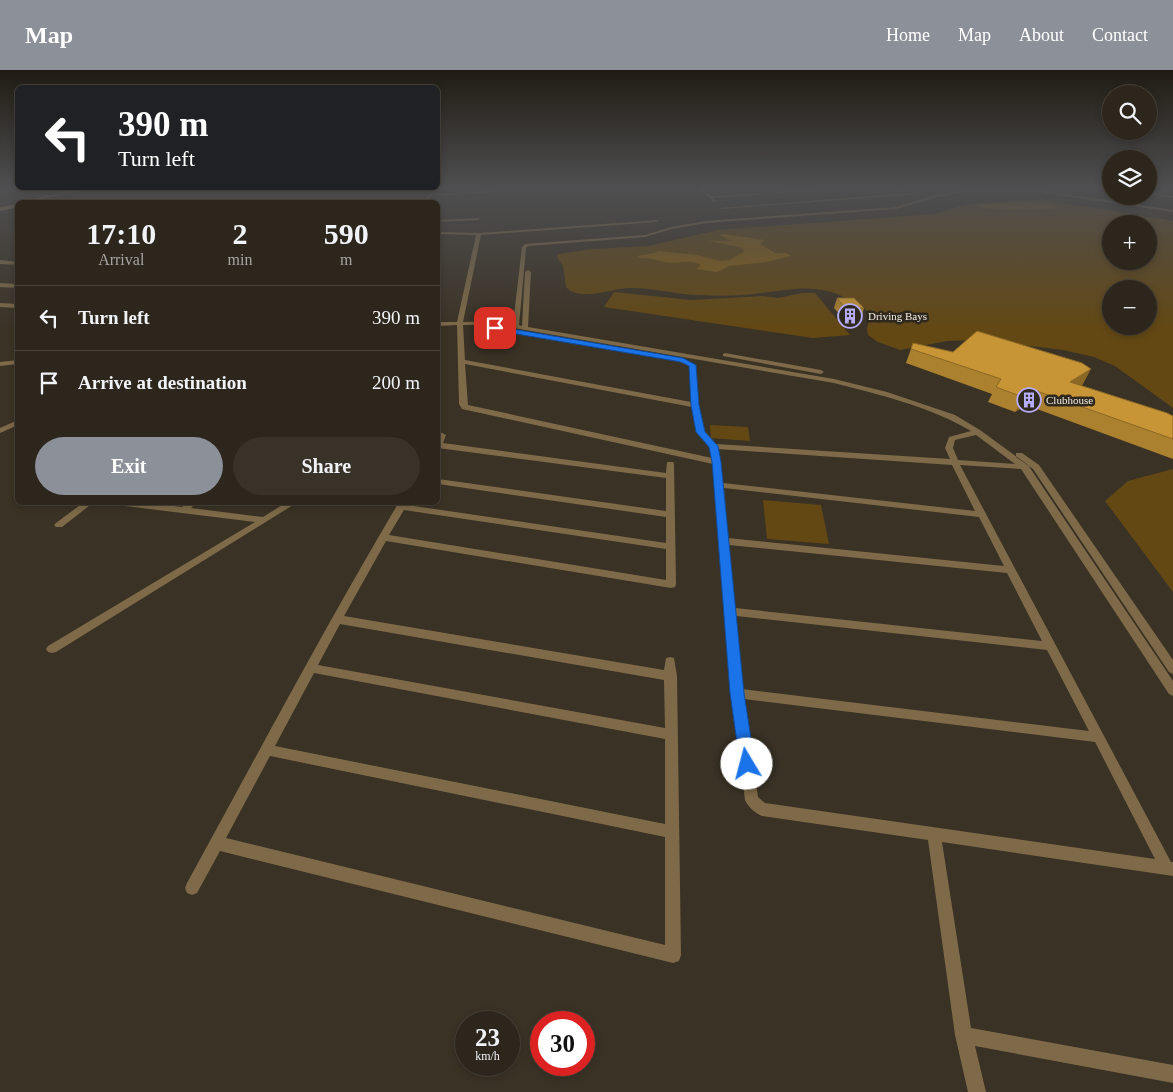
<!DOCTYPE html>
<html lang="en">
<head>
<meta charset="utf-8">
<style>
  :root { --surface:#2c261c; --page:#383229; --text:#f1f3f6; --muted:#a6a5a3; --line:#48433b; --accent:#8c9099 }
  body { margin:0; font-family:"Times New Roman",serif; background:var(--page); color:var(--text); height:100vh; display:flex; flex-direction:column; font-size:19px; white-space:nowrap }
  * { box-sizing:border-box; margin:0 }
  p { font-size:16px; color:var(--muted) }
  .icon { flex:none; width:28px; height:28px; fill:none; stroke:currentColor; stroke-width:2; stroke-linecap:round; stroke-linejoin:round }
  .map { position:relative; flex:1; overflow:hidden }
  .side { position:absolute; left:15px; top:130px; width:425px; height:305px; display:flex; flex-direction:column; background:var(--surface); border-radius:8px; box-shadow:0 2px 8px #0003,0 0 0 1px var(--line) }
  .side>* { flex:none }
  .guide { position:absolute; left:15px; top:15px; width:425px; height:105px; border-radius:8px; box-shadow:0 2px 8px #0003,0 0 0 1px var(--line); background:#202124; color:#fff; overflow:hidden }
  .buttons { position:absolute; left:1102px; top:15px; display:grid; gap:10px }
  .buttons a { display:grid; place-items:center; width:55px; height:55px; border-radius:50%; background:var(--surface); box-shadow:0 2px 8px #0003,0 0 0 1px var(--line); font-size:25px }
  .speed { position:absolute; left:455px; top:941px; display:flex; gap:10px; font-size:25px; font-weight:700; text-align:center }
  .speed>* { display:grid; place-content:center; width:65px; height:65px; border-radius:50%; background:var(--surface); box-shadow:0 2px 8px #0003,0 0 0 1px var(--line); line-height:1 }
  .speed small { font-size:12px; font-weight:400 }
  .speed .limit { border:8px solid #d22; background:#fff; color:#111 }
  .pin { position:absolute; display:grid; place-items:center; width:42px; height:42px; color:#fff; margin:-21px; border-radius:10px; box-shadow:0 2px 8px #0006 }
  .me { position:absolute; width:55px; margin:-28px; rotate:352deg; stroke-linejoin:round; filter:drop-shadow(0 0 4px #0008) }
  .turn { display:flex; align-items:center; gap:18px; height:105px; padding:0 20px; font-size:22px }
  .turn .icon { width:65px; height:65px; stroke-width:2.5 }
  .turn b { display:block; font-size:35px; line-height:42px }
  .eta { display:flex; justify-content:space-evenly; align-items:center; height:85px; text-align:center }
  .eta b { font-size:30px; font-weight:700; line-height:35px }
  .primary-button { display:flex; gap:10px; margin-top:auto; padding:10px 20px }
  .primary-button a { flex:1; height:58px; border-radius:30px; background:var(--accent); color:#fff; font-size:20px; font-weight:700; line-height:58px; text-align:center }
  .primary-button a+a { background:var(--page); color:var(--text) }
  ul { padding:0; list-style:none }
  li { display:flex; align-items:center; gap:15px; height:65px; padding:0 20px; border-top:1px solid var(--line) }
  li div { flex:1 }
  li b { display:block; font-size:19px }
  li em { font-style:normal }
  header { display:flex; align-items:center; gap:30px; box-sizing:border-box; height:70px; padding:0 25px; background:var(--accent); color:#fff }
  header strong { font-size:24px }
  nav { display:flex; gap:28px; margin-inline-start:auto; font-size:18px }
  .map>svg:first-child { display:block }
  .built { fill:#463c2a }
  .green { fill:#634814; fill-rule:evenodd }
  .water { fill:#856014 }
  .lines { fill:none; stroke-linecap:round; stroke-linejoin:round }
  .street { fill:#7e6a48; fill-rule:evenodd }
  .secondary { fill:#a98850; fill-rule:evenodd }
  .wall { fill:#ab802e }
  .shaded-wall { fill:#8b6826 }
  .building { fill:#c79536; stroke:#8b6826 }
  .route { fill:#1a73e8; stroke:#114b97 }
  .labels { text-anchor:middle; stroke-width:5; stroke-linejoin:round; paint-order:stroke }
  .far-poi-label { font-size:11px; fill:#f1ece4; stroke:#2f281c; text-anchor:start }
</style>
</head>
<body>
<header>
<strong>Map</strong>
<nav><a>Home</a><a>Map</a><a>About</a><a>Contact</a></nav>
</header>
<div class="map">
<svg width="1173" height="1022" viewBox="0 0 1173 1022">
  <rect width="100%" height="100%" fill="#3a3225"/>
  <!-- built -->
  <path class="built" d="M0,117L18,118H81L0,135Z"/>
  <!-- green -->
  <path class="green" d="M1041,129L1173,151V338L1115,296L1094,287L1063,280L980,270L947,271L900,280L878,272L868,265L867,258L870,247C867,239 862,236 854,232C816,211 793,220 754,224C737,226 718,226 700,225C676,225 652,217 628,218C611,219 578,232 566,217L563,196L557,187L558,184L593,179L649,176L718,160L935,144L968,134ZM1111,154H1149V191H1111ZM1111,219H1149V256H1111Z
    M614,222L691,230L763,226L778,228L802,223H815L850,265L813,268L604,237Z
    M710,355L748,357L750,371L711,368Z
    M1173,399V522L1105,431L1128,411Z
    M763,430L821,435L829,474L767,469Z"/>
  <!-- water -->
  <path class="water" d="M1019,132L1053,134L1059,138C1037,139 994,143 975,135Z
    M725,164L764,170L760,174L775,183H786L791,186L766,192L729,196L717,202L696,199L701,195C689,188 678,195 665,192C656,190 650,188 641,188L637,186L655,183L658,181L697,185L720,191L730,190L745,181L740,177L708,171H732L719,165Z"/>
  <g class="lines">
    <!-- street -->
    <path class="street" d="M697,117H701L711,126L863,117L713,128L716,131L714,132Z
      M881,117H887L907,121L905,122Z
      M1031,119L1173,140V142L1031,121L965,122L937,127L896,139L706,153L672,159L645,167L528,176L526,178L519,255L522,256L525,202L528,200L531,202L528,257L834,309L887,322L955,345L980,360L1028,395L1173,611V626L1169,624L1021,399L960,395L1171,792H1173V806L942,772L971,958L1173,995V1013L975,976L986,1022H968L955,965L928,770L762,746C755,743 748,737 745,730L731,623L713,394L462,339L459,334L457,255L438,256V252H457L476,165L438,164V162L479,163L659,150L657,152L481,165L463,252L496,251L513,254L522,177L525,174L645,165L671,157L706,151L896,137L936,125L965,120ZM463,255H496L834,313C880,325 929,336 971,361L949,367L945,378L950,389L716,374L705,361L699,335L694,294L678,288L675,290L689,296L691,332L465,290ZM465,294L692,337L697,362L708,374L712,388L468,335ZM976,365L1015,394L958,390L953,378L955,370ZM717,379L952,395L975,441L723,413L721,392ZM724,418L979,447L1004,496L728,468ZM729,475L1007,503L1042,571L735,538ZM736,546L1047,580L1089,661L742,619ZM744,629L1095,672L1155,789L765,733L758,727Z
      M492,121L493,123L430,126L427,132H390L425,129L429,124Z
      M920,122L921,124L722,139L720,138Z
      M1149,122L1173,126V128L1149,124Z
      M480,148L478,150L438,152V150Z
      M0,190L18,192V195L0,194Z
      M0,213L18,214V218L0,217Z
      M0,233L18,234V238L0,237Z
      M725,283L821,300L824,302L821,304L723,286V284Z
      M18,290V294L0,296V292Z
      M18,350V355L0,363V358Z
      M438,361L446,365L443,373L666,403L667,392H673L674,394L676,514L675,517L671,518L386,471L344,546L664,600L666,588L670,587L674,588L677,606L681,885L679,891L673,893L220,781L197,823L192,825L187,823L185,818L187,813C257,685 325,557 399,432H408L407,435L666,473V447L438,414V409L666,441V408L438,378ZM404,440L666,479V510L389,465ZM340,554L664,610L665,658L318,595ZM314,603L665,669V754L275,676ZM270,686L665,767V875L226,768Z
      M1016,383H1022L1039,395L1173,590V604L1169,602L1033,399L1016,387Z
      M84,432H94L62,457H56L54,455L56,453Z
      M113,432H144L182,437L187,432H197L191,438L263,447L287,432H298L56,582L52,583L48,582L46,579L48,576L255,452L117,435Z"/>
    <!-- secondary -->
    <path class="secondary" d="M85,118H92L27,132H19Z
      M18,134V137L0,141V137Z"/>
  </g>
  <!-- wall -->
  <path class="wall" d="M837,228L864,238L861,249L843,248L834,238Z
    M913,273L1083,314L1080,316L1173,346V389L1026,335L1015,342L988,332L992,324L906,293Z"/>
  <!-- shaded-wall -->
  <path class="shaded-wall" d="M1091,299L1083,314L1061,328L1070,312Z
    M1034,320L1026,335L1015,342L1023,327Z"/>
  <!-- building -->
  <path class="building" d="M837,228H854L864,238H845Z
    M977,261L1082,293L1091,299L1070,312L1167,343L1173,346V369L1034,320L1023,327L996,317L1001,309L911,279L913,273L953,282Z"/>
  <!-- sky -->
  <linearGradient id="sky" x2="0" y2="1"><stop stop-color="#201c14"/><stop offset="0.45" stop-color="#4f4f51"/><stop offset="1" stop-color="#4f4f51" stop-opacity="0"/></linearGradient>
  <rect width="1173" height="260" fill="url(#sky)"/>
  <!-- route -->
  <path class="route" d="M495,256L683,288L696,295L699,335L705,362L718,376L721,392L744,623L755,694L752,699L747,701L742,699L740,694L730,623L712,392L709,377L696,362L691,335L689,296L681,292L493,260Z"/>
  <!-- icons -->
  <defs>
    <g id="building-ring" transform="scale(1.25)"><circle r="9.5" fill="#2f281c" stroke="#b6acf8" stroke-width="1.5"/><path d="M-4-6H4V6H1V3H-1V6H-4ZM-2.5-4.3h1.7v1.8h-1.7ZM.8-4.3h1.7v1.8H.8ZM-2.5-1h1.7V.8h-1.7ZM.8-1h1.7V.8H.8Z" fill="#b6acf8"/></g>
  </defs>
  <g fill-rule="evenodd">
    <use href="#building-ring" x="850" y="246"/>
    <use href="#building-ring" x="1029" y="330"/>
  </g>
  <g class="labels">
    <!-- far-poi labels -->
    <g class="far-poi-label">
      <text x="868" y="250">Driving Bays</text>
      <text x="1046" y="334">Clubhouse</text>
    </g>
  </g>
</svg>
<div class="buttons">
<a><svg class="icon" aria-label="search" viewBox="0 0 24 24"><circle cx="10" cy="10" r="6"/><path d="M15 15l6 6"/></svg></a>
<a><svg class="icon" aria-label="layers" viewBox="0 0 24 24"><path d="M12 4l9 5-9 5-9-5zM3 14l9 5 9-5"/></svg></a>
<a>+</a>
<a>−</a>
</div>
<div class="speed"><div>23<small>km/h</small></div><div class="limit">30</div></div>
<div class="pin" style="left:495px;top:258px;background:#d93025"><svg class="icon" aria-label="arrive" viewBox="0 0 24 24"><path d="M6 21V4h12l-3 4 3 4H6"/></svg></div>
<svg class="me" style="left:747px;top:694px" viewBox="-20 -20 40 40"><circle r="19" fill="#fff"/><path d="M0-13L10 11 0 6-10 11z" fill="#1a73e8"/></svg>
<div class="guide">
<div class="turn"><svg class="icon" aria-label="left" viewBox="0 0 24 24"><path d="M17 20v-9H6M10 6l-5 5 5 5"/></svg><div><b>390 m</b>Turn left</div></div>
</div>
<section class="side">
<div class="eta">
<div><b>17:10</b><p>Arrival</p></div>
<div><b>2</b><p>min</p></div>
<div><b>590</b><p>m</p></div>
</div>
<ul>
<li><svg class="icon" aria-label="left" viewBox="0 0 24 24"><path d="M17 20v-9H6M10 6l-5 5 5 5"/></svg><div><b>Turn left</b></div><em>390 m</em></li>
<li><svg class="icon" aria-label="arrive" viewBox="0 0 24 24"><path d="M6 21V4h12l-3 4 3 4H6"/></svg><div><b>Arrive at destination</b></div><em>200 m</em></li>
</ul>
<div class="primary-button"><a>Exit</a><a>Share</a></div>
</section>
</div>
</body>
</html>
